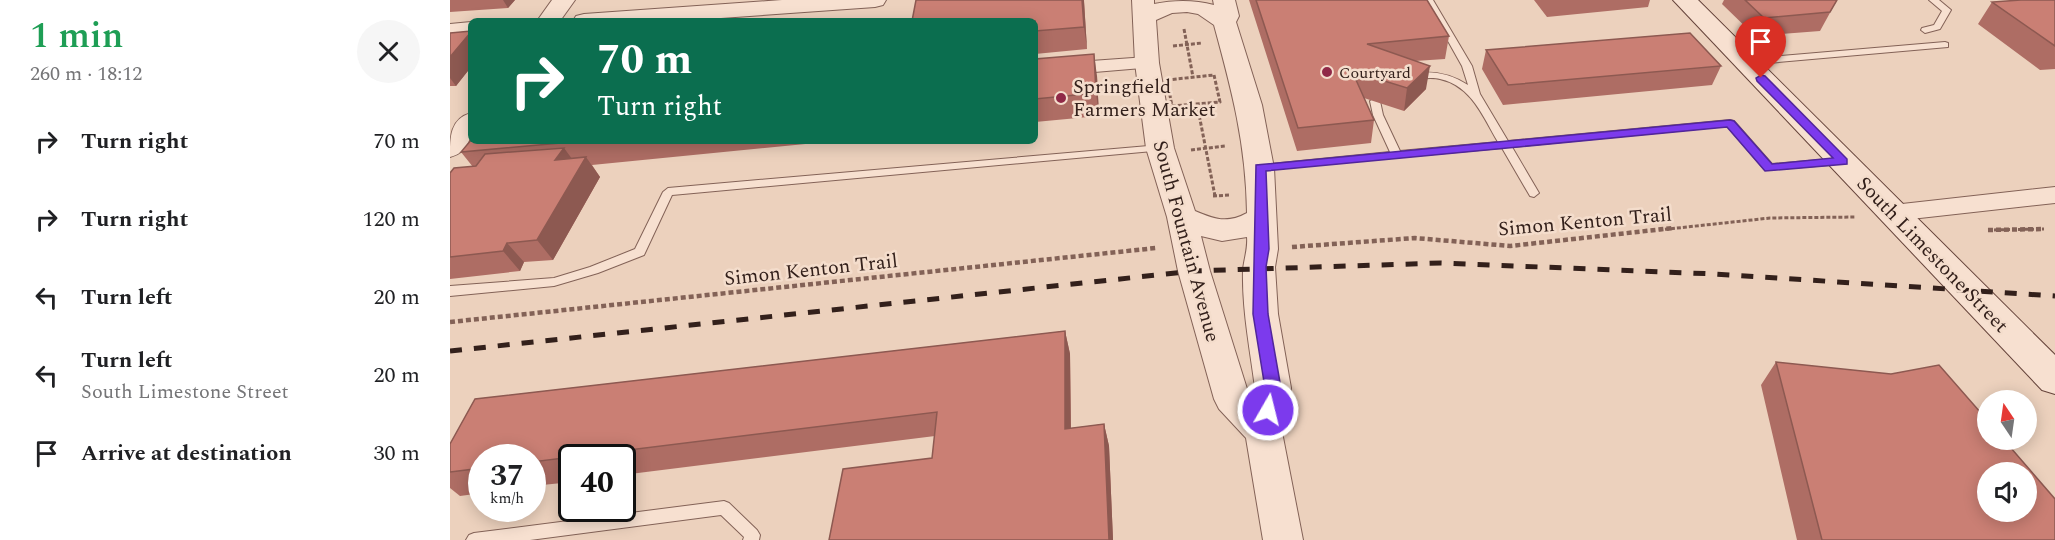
<!DOCTYPE html>
<html lang="en">
<head>
<meta charset="utf-8">
<style>
  :root { --surface:#fff; --page:#f6f6f6; --text:#202124; --muted:#757577 }
  body { margin:0; font-family:Spectral,serif; background:var(--page); color:var(--text); height:100vh; display:flex; flex-direction:column; font-size:22px; white-space:nowrap }
  * { box-sizing:border-box; margin:0 }
  p { font-size:20px; color:var(--muted) }
  .icon { flex:none; width:33px; height:33px; fill:none; stroke:currentColor; stroke-width:2; stroke-linecap:round; stroke-linejoin:round }
  .map { position:relative; flex:1; overflow:hidden }
  .sheet { display:flex; flex-direction:column; background:var(--surface); width:450px }
  .sheet>* { flex:none }
  .hud { position:absolute; left:18px; top:18px; width:570px; height:126px; border-radius:9px; box-shadow:0 3px 15px #0003; background:#0b6e4f; color:#fff; overflow:hidden }
  .needle { width:39px; rotate:347deg }
  .buttons { position:absolute; left:1527px; top:390px; display:grid; gap:12px }
  .buttons a { display:grid; place-items:center; width:60px; height:60px; border-radius:50%; background:var(--surface); box-shadow:0 3px 15px #0003; font-size:30px }
  .speed { position:absolute; left:18px; top:444px; display:flex; gap:12px; font-size:30px; font-weight:700; text-align:center }
  .speed>* { display:grid; place-content:center; width:78px; height:78px; border-radius:50%; background:var(--surface); box-shadow:0 3px 15px #0003; line-height:1 }
  .speed small { font-size:15px; font-weight:400 }
  .speed .limit { border:3px solid #111; border-radius:9px; background:#fff; color:#111 }
  .pin { position:absolute; display:grid; place-items:center; width:51px; height:51px; color:#fff; margin:-62px -26px; border-radius:50% 50% 50% 0; rotate:-45deg; box-shadow:0 0 6px #0007 }
  .pin .icon { rotate:45deg }
  .me { position:absolute; width:66px; margin:-33px; rotate:8deg; stroke-linejoin:round; filter:drop-shadow(0 0 4px #0008) }
  .turn { display:flex; align-items:center; gap:21px; height:126px; padding:0 30px; font-size:27px }
  .turn .icon { width:78px; height:78px; stroke-width:2.5 }
  .turn b { display:block; font-size:42px; line-height:51px }
  .round { display:grid; place-items:center; flex:none; width:63px; height:63px; border-radius:32px; background:var(--page) }
  .headline { display:flex; align-items:center; justify-content:space-between; height:102px; padding:0 30px }
  h1 { font-size:36px; font-weight:600; line-height:45px; color:#1e9e55 }
  ul { padding:0; list-style:none }
  li { display:flex; align-items:center; gap:18px; height:78px; padding:0 30px }
  li div { flex:1 }
  li b { display:block; font-size:22px }
  li em { font-style:normal }
  main { display:flex; flex:1; min-height:0 }
  .map>svg:first-child { display:block }
  .lines { fill:none; stroke-linecap:round; stroke-linejoin:round }
  .service-casing { stroke:#836257; stroke-width:2 }
  .minor-casing { stroke:#836257; stroke-width:2 }
  .tertiary-casing { stroke:#836257; stroke-width:2 }
  .secondary-casing { stroke:#65433a; stroke-width:2 }
  .path-far1 { stroke:#836257; stroke-width:3; stroke-dasharray:4 2; stroke-linecap:butt }
  .path { stroke:#836257; stroke-width:4.5; stroke-dasharray:5 3; stroke-linecap:butt }
  .service { fill:#f7e0d0; fill-rule:evenodd }
  .minor { fill:#f7e0d0; fill-rule:evenodd }
  .tertiary { fill:#f7e0d0; fill-rule:evenodd }
  .secondary { fill:#f7e0d0; fill-rule:evenodd }
  .rail { stroke:#33201b; stroke-width:5; stroke-dasharray:12 12; stroke-linecap:butt }
  .wall { fill:#ae6d64 }
  .shaded-wall { fill:#8d5951 }
  .building { fill:#ca7f74; stroke:#8d5951; stroke-width:1.5; fill-rule:evenodd }
  .route { fill:#7c3aed; stroke:#51269a; stroke-width:1.5 }
  .poi-dot { fill:#902947; stroke:#f4ddcc; stroke-width:2 }
  .labels { text-anchor:middle; stroke-width:5; stroke-linejoin:round; paint-order:stroke }
  .far-poi-label { font-size:16px; fill:#33201b; stroke:#f4ddcc; text-anchor:start }
  .poi-label { font-size:20px; fill:#33201b; stroke:#f4ddcc; text-anchor:start }
  .street-label { font-size:20px; fill:#33201b; stroke:#f4ddcc }
</style>
</head>
<body>
<main>
<section class="sheet">
<div class="headline"><div><h1>1 min</h1><p>260 m · 18:12</p></div><a class="round"><svg class="icon" aria-label="close" viewBox="0 0 24 24"><path d="M6 6l12 12M18 6L6 18"/></svg></a></div>
<ul>
<li><svg class="icon" aria-label="right" viewBox="0 0 24 24"><path d="M7 20v-9h11M14 6l5 5-5 5"/></svg><div><b>Turn right</b></div><em>70 m</em></li>
<li><svg class="icon" aria-label="right" viewBox="0 0 24 24"><path d="M7 20v-9h11M14 6l5 5-5 5"/></svg><div><b>Turn right</b></div><em>120 m</em></li>
<li><svg class="icon" aria-label="left" viewBox="0 0 24 24"><path d="M17 20v-9H6M10 6l-5 5 5 5"/></svg><div><b>Turn left</b></div><em>20 m</em></li>
<li><svg class="icon" aria-label="left" viewBox="0 0 24 24"><path d="M17 20v-9H6M10 6l-5 5 5 5"/></svg><div><b>Turn left</b><p>South Limestone Street</p></div><em>20 m</em></li>
<li><svg class="icon" aria-label="arrive" viewBox="0 0 24 24"><path d="M6 21V4h12l-3 4 3 4H6"/></svg><div><b>Arrive at destination</b></div><em>30 m</em></li>
</ul>
</section>
<div class="map">
<svg width="1605" height="540" viewBox="0 0 1605 540">
  <rect width="100%" height="100%" fill="#ecd1bd"/>
  <g class="lines">
    <!-- service casing -->
    <g class="service-casing">
      <path id="service" d="M975,0H983L1022,66L1030,94L1058,141L1280,120L1284,121L1322,164L1392,158L1397,161L1392,164L1315,170L1277,126L1062,147L1089,193L1084,197L1080,196L1052,148L806,170L805,168L810,165L940,152L923,115L920,101L925,98L930,101L933,115L950,151L1048,142C1033,117 1022,86 990,79C980,76 966,81 958,76L960,74C981,70 999,73 1018,85L1012,66Z
        M1479,0H1489L1501,10L1490,29L1475,33L1471,30L1472,28L1484,25L1492,11Z
        M1495,42L1498,43V47L1295,65L1290,62L1295,59Z
        M710,145L715,148L714,150L222,195L194,255L148,273L104,286L0,296V286L104,278L140,267L185,249L213,192L218,188Z
        M274,501L279,503L307,530L310,535L309,540H293L294,537L271,515L80,540H16L19,535L24,533Z"/>
    </g>
    <!-- minor casing -->
    <g class="minor-casing">
      <path id="minor" d="M697,57L704,59L707,63L704,67L585,77V65Z
        M1605,187V203L1443,221L1435,219L1431,213L1435,207L1443,205Z"/>
    </g>
    <!-- tertiary casing -->
    <g class="tertiary-casing">
      <path id="tertiary" d="M102,0H125L110,21H87Z
        M332,0H436L433,5L425,7L228,21H123L126,16L134,14Z
        M682,0H704V4C724,0 745,0 764,5L763,0H785L789,16L786,22L812,105L824,168L828,249L825,267L828,314L841,388L832,432L853,540H813L796,438L769,409L764,399L728,271L717,217L696,148L685,63ZM737,12L748,14L764,25C782,91 796,144 797,213C777,224 764,219 745,211L724,148L709,63L706,20L722,13ZM751,236L772,241L797,237C798,249 794,259 793,270C792,310 800,349 805,388L803,397L798,392L760,271Z
        M21,22V36L0,38V24Z
        M21,113C21,133 23,151 0,157C0,137 0,119 21,113Z"/>
    </g>
    <!-- secondary casing -->
    <g class="secondary-casing">
      <path id="secondary" d="M1223,0H1248L1605,355V394L1592,390Z"/>
    </g>
    <!-- path-far1 -->
    <path class="path-far1" d="M734,29L743,77
      M723,46L752,43
      M764,75L770,102L722,106L717,80Z
      M747,104L765,196
      M741,150L775,146
      M763,196L780,195
      M1209,230L1320,218L1406,217
      M1538,230L1594,229"/>
    <!-- path -->
    <path class="path" d="M1538,230L1594,229
      M842,247L965,238L1060,246L1223,228
      M0,322L706,248"/>
    <!-- service -->
    <use href="#service" class="service"/>
    <!-- minor -->
    <use href="#minor" class="minor"/>
    <!-- tertiary -->
    <use href="#tertiary" class="tertiary"/>
    <!-- secondary -->
    <use href="#secondary" class="secondary"/>
    <!-- rail -->
    <path class="rail" d="M0,351L744,271L991,263L1265,274L1605,296"/>
  </g>
  <!-- wall -->
  <path class="wall" d="M0,0H65L58,8L0,12Z
    M466,0H634L637,49L585,54V21Z
    M799,0H977L999,36L995,59L965,61L976,89L954,111L914,98L924,120L921,143L847,151Z
    M1084,0H1200L1198,7L1097,17Z
    M1274,0H1387L1370,31L1305,36L1272,4Z
    M1605,0V69L1590,70L1528,24L1542,2Z
    M21,31V67L6,86H0V33Z
    M1036,50L1271,66L1262,85L1053,105L1032,69Z
    M585,59L647,76L649,116L585,122Z
    M21,141H386L142,165L150,177L103,260L74,262L70,271L0,279V173L23,167L11,152Z
    M615,331L620,354L621,428L654,424L659,446L663,540H379L393,469L482,458L485,436L172,475V458H122V482L82,486V458H32V493L10,496L0,488V472L24,469L0,472V444L25,399Z
    M1326,362L1605,540H1347L1311,385Z"/>
  <!-- shaded-wall -->
  <path class="shaded-wall" d="M53,0H65L58,8Z
    M632,0H634V2L637,49L634,27Z
    M21,32V67L6,86L0,78V57Z
    M644,54L647,76L649,116L646,93Z
    M980,66L976,89L954,111L957,88Z
    M114,148L128,167L105,160Z
    M136,157L150,177L103,260L87,240Z
    M57,243L74,262L70,271L53,251Z
    M615,331L620,354L621,451L615,429Z
    M654,424L659,446L663,540H659Z"/>
  <!-- building -->
  <path class="building" d="M466,0H632L634,27L585,31V21H462Z
    M806,0H977L999,36L917,44L980,66L957,88L902,71L924,120L848,128Z
    M1295,0H1387L1380,12L1314,18Z
    M1571,0H1605V46L1542,2Z
    M21,31V32L0,57V33Z
    M1240,33L1271,66L1058,85L1036,50Z
    M644,54L646,93L585,99V59Z
    M21,140V141H133L11,152Z
    M114,148L105,160L136,157L87,240L57,243L53,251L0,257V173L4,168L26,166L35,154Z
    M615,331V429L654,424L659,540H379L393,469L482,458L487,412L82,462V458H32V468L0,472V444L25,399Z
    M1326,362L1441,374L1489,365L1538,421V440H1554L1605,499V540H1372ZM1538,472H1576V512H1538Z"/>
  <!-- route -->
  <path class="route" d="M1311,75L1315,76L1397,159V164L1315,171L1277,127L816,171L819,249L816,267L818,314L831,388L823,415L818,417L812,415L810,410L815,388L803,314L806,165L1280,120L1284,121L1322,164L1383,158L1307,81L1306,78Z"/>
  <!-- markers -->
  <g class="poi-dot">
    <circle cx="877" cy="72" r="6"/>
    <circle cx="611" cy="98" r="6"/>
  </g>
  <g class="labels">
    <!-- far-poi labels -->
    <g class="far-poi-label">
      <text x="889" y="78">Courtyard</text>
    </g>
    <!-- poi labels -->
    <g class="poi-label">
      <text x="623" y="93">Springfield<tspan x="623" dy="23">Farmers Market</tspan></text>
    </g>
    <!-- street labels -->
    <g class="street-label">
      <text transform="translate(1135 221) rotate(-5)" y="7">Simon Kenton Trail</text>
      <text transform="translate(737 241) rotate(75)" y="7">South Fountain Avenue</text>
      <text transform="translate(1483 254) rotate(46)" y="7">South Limestone Street</text>
      <text transform="translate(361 269) rotate(-6)" y="7">Simon Kenton Trail</text>
    </g>
  </g>
</svg>
<div class="buttons">
<a><svg class="needle" viewBox="-14 -14 28 28"><path d="M0-13l5 13h-10z" fill="#e53935"/><path d="M0 13l5-13h-10z" fill="#757577"/></svg></a>
<a><svg class="icon" aria-label="sound" viewBox="0 0 24 24"><path d="M4 9h4l5-4v14l-5-4H4zM17 9q2 3 0 6"/></svg></a>
</div>
<div class="speed"><div>37<small>km/h</small></div><div class="limit">40</div></div>
<div class="pin" style="left:1311px;top:78px;background:#d93025"><svg class="icon" aria-label="arrive" viewBox="0 0 24 24"><path d="M6 21V4h12l-3 4 3 4H6"/></svg></div>
<svg class="me" style="left:818px;top:410px" viewBox="-20 -20 40 40"><circle r="17" fill="#7c3aed" stroke="#fff" stroke-width="3"/><path d="M0-11L8 9 0 5-8 9z" fill="#fff"/></svg>
<div class="hud">
<div class="turn"><svg class="icon" aria-label="right" viewBox="0 0 24 24"><path d="M7 20v-9h11M14 6l5 5-5 5"/></svg><div><b>70 m</b>Turn right</div></div>
</div>
</div>
</main>
</body>
</html>
